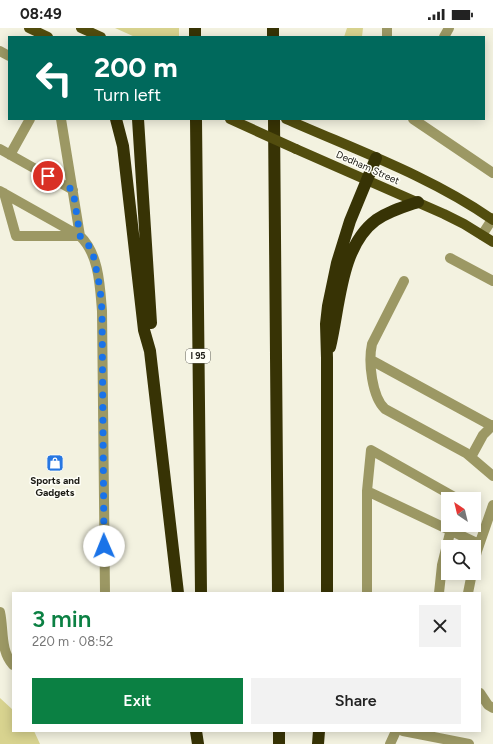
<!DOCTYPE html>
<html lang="en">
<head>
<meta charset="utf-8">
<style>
  :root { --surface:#fff; --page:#f2f2f2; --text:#222; --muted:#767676; --accent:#0b8043 }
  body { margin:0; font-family:Figtree,sans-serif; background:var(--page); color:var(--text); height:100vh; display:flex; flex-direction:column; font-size:15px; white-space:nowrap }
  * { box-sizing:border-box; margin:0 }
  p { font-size:13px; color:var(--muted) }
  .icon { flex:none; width:22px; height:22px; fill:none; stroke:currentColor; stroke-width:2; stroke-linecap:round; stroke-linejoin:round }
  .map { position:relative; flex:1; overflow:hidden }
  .details { position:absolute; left:12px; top:564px; width:469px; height:140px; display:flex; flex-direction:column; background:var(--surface); border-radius:0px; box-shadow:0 2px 10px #0003 }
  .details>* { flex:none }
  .top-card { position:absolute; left:8px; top:8px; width:477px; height:84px; border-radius:0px; box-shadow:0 2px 10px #0003; background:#00695c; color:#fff; overflow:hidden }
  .needle { width:26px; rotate:325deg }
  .tools { position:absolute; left:441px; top:464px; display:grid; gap:8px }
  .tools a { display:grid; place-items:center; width:40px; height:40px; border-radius:0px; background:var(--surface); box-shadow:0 2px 10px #0003; font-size:20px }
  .pin { position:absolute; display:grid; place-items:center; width:34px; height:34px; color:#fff; margin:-17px; border:2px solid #fff; border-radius:50%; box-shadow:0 1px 4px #0007 }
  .me { position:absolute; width:44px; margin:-22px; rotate:359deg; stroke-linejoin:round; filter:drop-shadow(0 0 3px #0008) }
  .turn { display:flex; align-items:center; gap:14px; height:84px; padding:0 20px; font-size:18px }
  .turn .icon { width:52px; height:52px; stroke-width:2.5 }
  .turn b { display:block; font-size:28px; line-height:34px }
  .round { display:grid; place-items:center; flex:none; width:42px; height:42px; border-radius:0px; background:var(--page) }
  .headline { display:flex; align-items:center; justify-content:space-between; height:68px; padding:0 20px }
  h1 { font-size:24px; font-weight:600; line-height:30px; color:var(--accent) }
  .button { display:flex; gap:8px; margin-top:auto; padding:8px 20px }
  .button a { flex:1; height:46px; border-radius:0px; background:var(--accent); color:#fff; font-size:16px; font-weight:600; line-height:46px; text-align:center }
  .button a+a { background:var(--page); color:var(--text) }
  .status { display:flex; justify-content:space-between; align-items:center; height:28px; padding:0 20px; background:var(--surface); direction:ltr }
  .status svg { height:11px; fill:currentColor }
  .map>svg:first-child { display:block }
  .green { fill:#d8d38f }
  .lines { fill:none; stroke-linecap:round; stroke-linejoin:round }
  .minor { stroke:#9c9864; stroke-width:10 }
  .major { stroke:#524d0e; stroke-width:10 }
  .highway { stroke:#373305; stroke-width:12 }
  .major-bridge { stroke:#524d0e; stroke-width:10 }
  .route { stroke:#1a73e8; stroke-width:7; stroke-dasharray:0 12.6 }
  .labels { text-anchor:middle; stroke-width:3; stroke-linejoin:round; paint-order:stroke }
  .shield { fill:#fffff7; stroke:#5f5f58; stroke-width:1 }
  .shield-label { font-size:9px; font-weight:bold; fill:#1b1a14 }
  .street-label { font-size:10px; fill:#1b1a14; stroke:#fffff7 }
  .poi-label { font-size:10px; font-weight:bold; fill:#1b1a14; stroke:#fffff7 }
</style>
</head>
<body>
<div class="status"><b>08:49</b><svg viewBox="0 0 49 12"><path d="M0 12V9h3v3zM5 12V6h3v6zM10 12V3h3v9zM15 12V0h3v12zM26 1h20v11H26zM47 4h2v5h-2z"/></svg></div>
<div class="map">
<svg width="493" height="716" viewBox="0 0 493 716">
  <rect width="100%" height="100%" fill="#f3f2e0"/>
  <!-- green -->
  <path class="green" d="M115,0H179V9H135Z
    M347,0H363L362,9H344Z
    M0,670L13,682V703H34L40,716H0Z"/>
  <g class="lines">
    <!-- minor -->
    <path class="minor" d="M387,0V9
      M444,9L449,0
      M0,23L9,28
      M413,91L493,145
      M0,121L73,162
      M10,127L30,91
      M0,163L80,208C99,226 100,258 102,283L105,565
      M4,165L16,208H80L61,91
      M482,207L493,190
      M450,230L493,253
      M404,253L372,316C368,334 372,369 385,381L466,425L493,448
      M371,332L492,398
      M471,429L483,407L493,397
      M458,471L371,422L367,463L479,516
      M474,535L477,523L493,477
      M367,565V463
      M439,565L442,537L452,497
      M468,565L472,545
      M0,584C4,603 0,622 13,637
      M480,665L488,677L493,680
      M403,703L469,716
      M390,716L396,703"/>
    <!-- major -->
    <path class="major" d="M29,0L48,9
      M81,0L101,9
      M286,91C356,122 430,148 493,192
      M296,121L444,186L464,196L493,214"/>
    <!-- highway -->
    <path class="highway" d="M195,0V9
      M273,0V9
      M116,91L123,118L144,302L150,323L178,565
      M138,91L151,295
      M196,91L201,565
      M274,91L278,565
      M330,319C340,278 340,219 376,192C389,183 403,179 418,174
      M327,565V330L326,296L328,278L337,235L350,193L376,130
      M196,703L198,716
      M279,703V716
      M318,716L319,703"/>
    <!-- major-bridge -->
    <path class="major-bridge" d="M230,91L296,121"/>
  </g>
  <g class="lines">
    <!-- route -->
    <path class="route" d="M48,148L73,162L80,208L90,219L94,230L100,260L102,283L104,518"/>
  </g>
  <!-- icons -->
  <defs>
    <g id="shop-square" transform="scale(0.9)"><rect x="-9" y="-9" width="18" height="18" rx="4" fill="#2777e2" stroke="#fffff7"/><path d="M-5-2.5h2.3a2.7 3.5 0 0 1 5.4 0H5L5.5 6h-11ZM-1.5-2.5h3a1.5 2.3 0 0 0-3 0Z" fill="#fff"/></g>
  </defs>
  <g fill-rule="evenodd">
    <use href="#shop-square" x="55" y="435"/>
  </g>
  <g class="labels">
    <!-- shield labels -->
    <rect class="shield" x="186" y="321" width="24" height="14" rx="3"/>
    <g class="shield-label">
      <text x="198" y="331">I 95</text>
    </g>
    <!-- street labels -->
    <g class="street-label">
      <text transform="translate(368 139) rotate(24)" y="4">Dedham Street</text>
    </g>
    <!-- poi labels -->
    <g class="poi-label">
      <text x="55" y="456">Sports and<tspan x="55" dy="12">Gadgets</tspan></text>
    </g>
  </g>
</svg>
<div class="tools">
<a><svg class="needle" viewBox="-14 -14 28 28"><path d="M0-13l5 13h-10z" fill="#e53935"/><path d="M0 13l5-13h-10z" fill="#767676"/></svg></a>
<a><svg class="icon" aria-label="search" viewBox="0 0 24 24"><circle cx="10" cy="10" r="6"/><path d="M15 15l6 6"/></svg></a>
</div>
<div class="pin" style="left:48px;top:148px;background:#d93025"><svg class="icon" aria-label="arrive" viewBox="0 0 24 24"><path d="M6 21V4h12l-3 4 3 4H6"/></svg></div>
<svg class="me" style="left:104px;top:518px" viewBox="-20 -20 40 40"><circle r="19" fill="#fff"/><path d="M0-13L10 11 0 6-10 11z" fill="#1a73e8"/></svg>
<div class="top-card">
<div class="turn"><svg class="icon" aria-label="left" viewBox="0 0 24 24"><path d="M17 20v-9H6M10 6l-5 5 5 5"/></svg><div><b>200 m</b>Turn left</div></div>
</div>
<section class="details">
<div class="headline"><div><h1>3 min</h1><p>220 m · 08:52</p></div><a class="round"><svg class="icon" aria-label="close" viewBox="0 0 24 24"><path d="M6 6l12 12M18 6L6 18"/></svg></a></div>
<div class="button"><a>Exit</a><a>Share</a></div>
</section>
</div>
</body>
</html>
